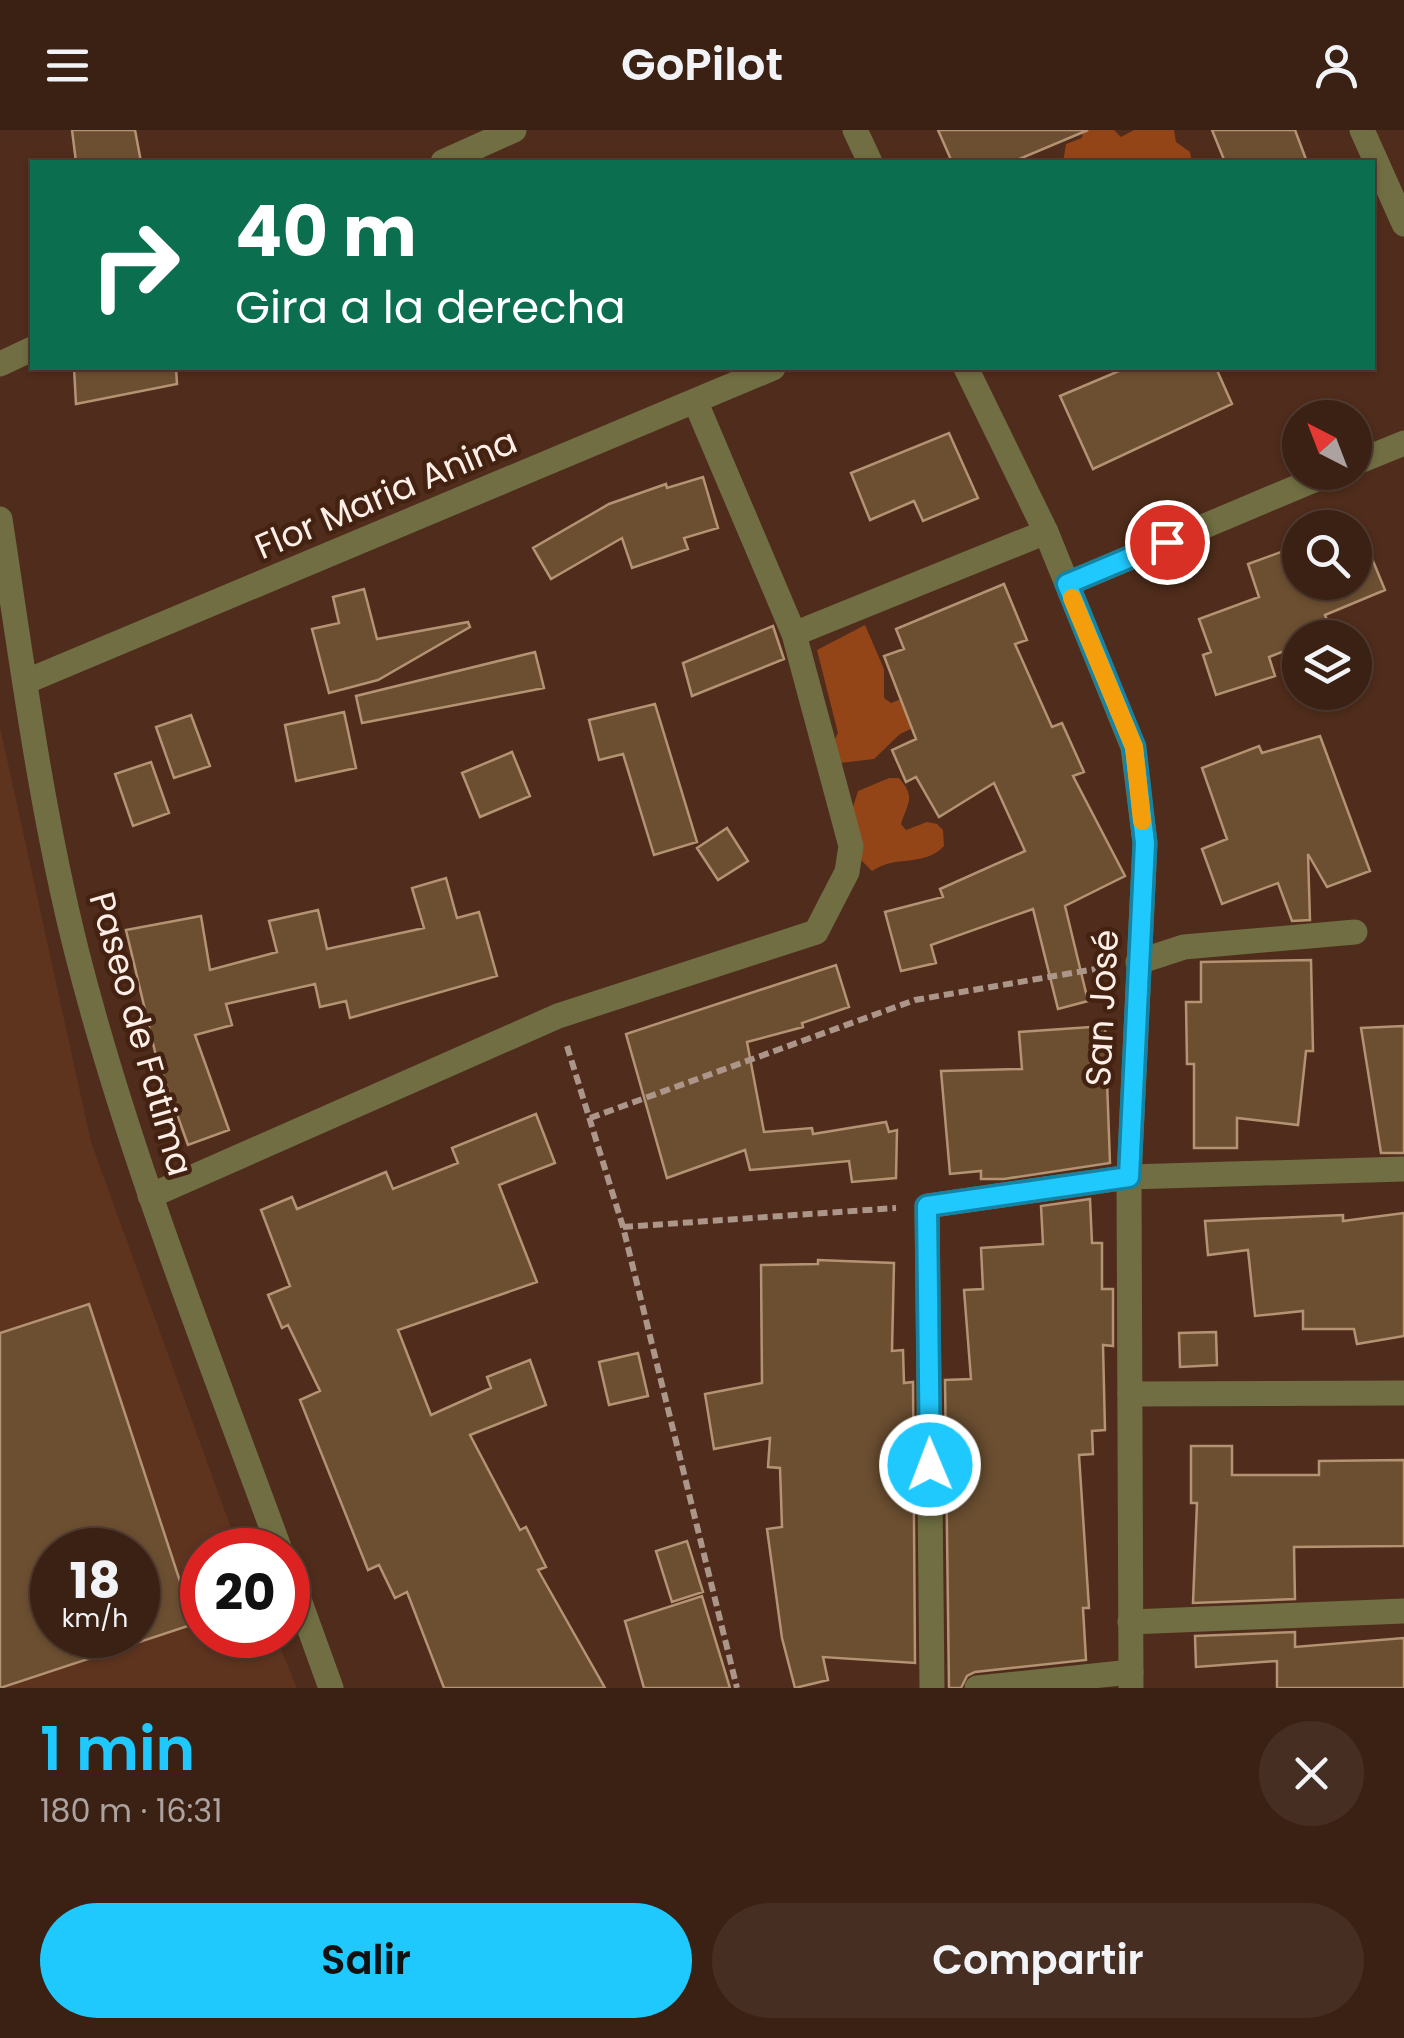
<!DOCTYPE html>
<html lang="es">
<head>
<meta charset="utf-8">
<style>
  :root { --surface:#3b2114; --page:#462e22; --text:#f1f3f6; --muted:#aca3a0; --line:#543e34; --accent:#20c9fd }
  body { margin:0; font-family:Poppins,sans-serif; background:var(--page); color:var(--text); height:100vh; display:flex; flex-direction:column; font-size:38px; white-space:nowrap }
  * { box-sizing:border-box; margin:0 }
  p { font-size:32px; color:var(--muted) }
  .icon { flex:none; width:55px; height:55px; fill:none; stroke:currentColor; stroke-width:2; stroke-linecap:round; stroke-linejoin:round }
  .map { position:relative; height:1558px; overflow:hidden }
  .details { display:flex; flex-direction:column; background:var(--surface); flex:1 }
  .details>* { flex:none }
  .top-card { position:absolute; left:30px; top:30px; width:1345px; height:210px; border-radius:0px; box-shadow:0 2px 8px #0004,0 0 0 2px var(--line); background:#0b6e4f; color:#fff; overflow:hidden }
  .needle { width:65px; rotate:318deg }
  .controls { position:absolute; left:1282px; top:270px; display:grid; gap:20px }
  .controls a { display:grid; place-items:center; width:90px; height:90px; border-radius:50%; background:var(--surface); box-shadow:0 2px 8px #0004,0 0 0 2px var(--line); font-size:50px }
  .speed { position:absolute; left:30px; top:1398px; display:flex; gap:20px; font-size:50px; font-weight:700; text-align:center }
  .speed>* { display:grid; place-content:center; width:130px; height:130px; border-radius:50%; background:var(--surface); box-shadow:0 2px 8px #0004,0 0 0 2px var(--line); line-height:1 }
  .speed small { font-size:25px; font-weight:400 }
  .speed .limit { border:15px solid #d22; background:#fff; color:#111 }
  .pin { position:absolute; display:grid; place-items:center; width:85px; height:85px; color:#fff; margin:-42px; border:5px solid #fff; border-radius:50%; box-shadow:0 2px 10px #0007 }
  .me { position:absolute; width:110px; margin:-55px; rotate:359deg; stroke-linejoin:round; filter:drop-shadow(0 0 8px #0008) }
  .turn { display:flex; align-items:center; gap:35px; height:210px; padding:0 40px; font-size:45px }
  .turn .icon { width:130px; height:130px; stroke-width:2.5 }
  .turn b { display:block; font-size:70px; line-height:85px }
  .round { display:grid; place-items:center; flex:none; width:105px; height:105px; border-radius:52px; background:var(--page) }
  .overview { display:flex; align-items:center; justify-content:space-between; height:170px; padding:0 40px }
  h1 { font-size:60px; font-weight:600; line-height:75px; color:var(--accent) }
  .action { display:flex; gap:20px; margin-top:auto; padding:20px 40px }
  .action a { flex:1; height:115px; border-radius:60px; background:var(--accent); color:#111; font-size:40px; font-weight:600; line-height:115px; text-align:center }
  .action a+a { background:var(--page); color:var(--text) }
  header { display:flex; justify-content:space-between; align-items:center; height:130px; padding:0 40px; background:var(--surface); font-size:45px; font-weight:600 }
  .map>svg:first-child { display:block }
  .built { fill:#5e341f; fill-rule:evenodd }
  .green { fill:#944518 }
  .building { fill:#6c4f31; stroke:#b49373; stroke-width:2.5; fill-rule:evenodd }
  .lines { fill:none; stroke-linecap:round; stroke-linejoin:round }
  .path { stroke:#ac9589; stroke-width:6; stroke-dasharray:10 5; stroke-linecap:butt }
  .service { stroke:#706e42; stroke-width:25 }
  .minor { stroke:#706e42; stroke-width:25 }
  .tertiary { stroke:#706e42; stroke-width:25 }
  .route-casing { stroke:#1583a4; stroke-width:25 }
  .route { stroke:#20c9fd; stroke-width:18 }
  .slow { stroke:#f59e0b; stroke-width:18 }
  .labels { text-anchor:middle; stroke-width:9; stroke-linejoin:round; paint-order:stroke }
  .street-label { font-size:35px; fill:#fdefe8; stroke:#421 }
</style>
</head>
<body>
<header><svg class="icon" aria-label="menu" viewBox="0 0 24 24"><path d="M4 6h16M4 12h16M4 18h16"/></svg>GoPilot<svg class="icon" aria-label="person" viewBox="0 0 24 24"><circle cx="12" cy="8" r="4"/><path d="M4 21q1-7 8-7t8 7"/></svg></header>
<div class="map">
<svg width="1404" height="1558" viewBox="0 0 1404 1558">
  <rect width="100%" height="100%" fill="#4f2c1b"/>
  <!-- built -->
  <path class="built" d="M0,597L91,1012L239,1420H202V1505H275L297,1558H0ZM52,1420H138V1505H52Z"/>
  <!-- green -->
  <path class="green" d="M1083,0H1114L1121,7L1134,0H1174L1176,12L1190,22L1192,32H1063L1066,14L1082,8Z
    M865,495L884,539V568L891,573L916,563L935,588L900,604L874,629L840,633L830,619L838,603L817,520Z
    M889,648H899C916,668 908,672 901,694L906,700L927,692L937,694L943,700L944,716C923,738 897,724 872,741L861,730L850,687L858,661Z"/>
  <!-- building -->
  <path class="building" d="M72,0H135L141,32H76Z
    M938,0H1088L1012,32H952Z
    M1212,0H1295L1307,32H1225Z
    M74,238H176L177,254L76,274Z
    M1126,238H1216L1232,274L1093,339L1060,266Z
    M949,303L978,368L923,391L914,371L870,390L851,343Z
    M703,347L718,398L684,408L688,419L632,438L622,408L551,449L533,418L609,374L666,354L667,358Z
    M1359,397L1385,460L1325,485L1332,503L1300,508V515L1269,527L1275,546L1216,565L1203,525L1211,522L1199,489L1259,467L1248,434L1300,415V452H1355V399Z
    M1004,454L1027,510L1015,514L1052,597L1062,593L1084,642L1073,646L1125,746L1065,776L1088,871L1058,879L1033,779L931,815L936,833L901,841L885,782L943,767L940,759L1025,721L994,653L939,687L916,647L906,652L892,620L916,609L884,526L904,519L896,499Z
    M364,459L377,509L468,492L470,497L378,550L329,563L312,499L339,493L333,467Z
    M773,496L784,529L692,566L683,533Z
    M535,522L544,558L362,593L356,566Z
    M655,574L697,712L654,725L623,624L599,630L589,590Z
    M344,582L356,638L296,651L285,595Z
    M191,585L210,636L174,648L156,597Z
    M1320,606L1370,741L1327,757L1308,724L1310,790L1292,791L1278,753L1222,774L1202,719L1227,709L1202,638L1259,616L1262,623Z
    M512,622L530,666L480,687L462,643Z
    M151,632L169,683L133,696L115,644Z
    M727,698L748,731L718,750L697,718Z
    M446,748L457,788L479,782L497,846L350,888L346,871L320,877L315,854L226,874L232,895L195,905L229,1000L188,1015L156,926L126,800L201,786L210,840L277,822L269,791L318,780L327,819L424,798L412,758Z
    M1311,830L1313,921H1306L1298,995L1237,988V1018H1194V934H1187L1186,872H1201V832Z
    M836,835L849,877L802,893L803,897L747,912L764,1002L812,998L813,1004L886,992L889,1002L897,1000L896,1048L852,1052L849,1031L750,1040L745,1020L667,1048L626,904Z
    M1105,896L1110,1033L1004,1049H981V1041L950,1044L941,941L1022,939L1019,902Z
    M1404,896V1023H1381L1361,898Z
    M536,984L555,1033L499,1055L537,1152L398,1200L431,1285L491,1258L487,1247L530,1230L546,1275L470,1305L520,1400L526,1397L546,1437L538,1440L605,1558H444L407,1462L395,1468L379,1435L368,1440L300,1270L320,1261L288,1195L282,1198L268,1165L290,1156L261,1080L292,1067L297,1079L386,1042L393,1059L458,1033L452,1018Z
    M1090,1069L1092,1113H1102V1159H1113V1216L1103,1215L1105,1300L1092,1301L1093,1324L1079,1325L1089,1478H1083L1086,1530L975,1542L967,1546L961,1558H949L945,1250L971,1249L964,1160L983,1159L981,1118L1043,1114L1041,1076Z
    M1404,1083V1206L1357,1214L1354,1199H1303V1181L1255,1186L1248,1120L1208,1125L1205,1091L1343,1085V1091Z
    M818,1130L894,1133L892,1221L903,1220L904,1253L913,1252L915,1533L823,1527L828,1550L795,1558L782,1508L767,1399L782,1397L780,1338L768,1337L770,1308L714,1319L705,1264L762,1253L761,1135L818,1134Z
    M89,1174L194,1494L0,1558V1203ZM52,1420H138V1505H52Z
    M1216,1202L1217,1235L1180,1237L1179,1203Z
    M638,1223L648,1266L609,1275L599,1232Z
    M1191,1316H1232V1345H1319V1331L1404,1330V1416L1294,1417L1295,1469L1193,1473L1197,1373H1191Z
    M687,1411L703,1462L672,1472L656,1421Z
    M702,1466L730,1558H644L625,1491Z
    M1295,1502V1517L1404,1508V1558H1277V1531L1196,1537L1195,1506Z"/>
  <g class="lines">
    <!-- path -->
    <path class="path" d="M567,916L623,1097L737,1558
      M590,988L915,870L1107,837
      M623,1097L896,1078"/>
    <!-- service -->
    <path class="service" d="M794,504L1046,402
      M1138,832L1184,817L1355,802
      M150,1066L558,886L816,802L847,742L851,716L794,504L696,273
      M1130,1264L1404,1263
      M1130,1492L1404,1481
      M932,1558L927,1076L1129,1047L1404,1039
      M977,1558L1131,1542"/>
    <!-- minor -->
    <path class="minor" d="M855,0L870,32
      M1362,0L1404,94
      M443,32L514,0
      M0,234L32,219
      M966,238L1046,402L1133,617L1145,713L1129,1047L1131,1558
      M1355,333L1404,313
      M1067,454L1333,342
      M25,552L773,238"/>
    <!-- tertiary -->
    <path class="tertiary" d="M0,389C22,533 41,681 77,823C129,1027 208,1223 280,1420
      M288,1439L331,1558"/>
  </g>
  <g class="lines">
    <!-- route casing -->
    <g class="route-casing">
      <path id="route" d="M930,1335L927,1076L1129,1047L1145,713L1134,617L1067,454L1167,412"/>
    </g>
    <!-- route -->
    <use href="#route" class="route"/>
    <!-- slow -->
    <path class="slow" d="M1072,468L1134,617L1142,691"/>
  </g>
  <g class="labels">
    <!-- street labels -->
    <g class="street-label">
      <text transform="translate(386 364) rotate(-23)" y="12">Flor Maria Anina</text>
      <text transform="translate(1102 878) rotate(-87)" y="12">San José</text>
      <text transform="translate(141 904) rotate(74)" y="12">Paseo de Fatima</text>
    </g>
  </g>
</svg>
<div class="controls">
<a><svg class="needle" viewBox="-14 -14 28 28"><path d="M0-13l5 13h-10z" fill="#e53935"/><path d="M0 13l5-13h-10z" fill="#aca3a0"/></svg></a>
<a><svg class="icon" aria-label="search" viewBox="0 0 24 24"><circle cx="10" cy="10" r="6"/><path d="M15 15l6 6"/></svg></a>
<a><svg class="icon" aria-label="layers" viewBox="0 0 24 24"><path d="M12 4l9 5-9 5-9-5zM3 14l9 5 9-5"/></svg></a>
</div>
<div class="speed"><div>18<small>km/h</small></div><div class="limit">20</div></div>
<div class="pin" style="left:1167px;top:412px;background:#d93025"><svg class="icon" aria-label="arrive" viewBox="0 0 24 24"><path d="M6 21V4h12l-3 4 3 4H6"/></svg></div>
<svg class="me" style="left:930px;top:1335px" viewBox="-20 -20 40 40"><circle r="17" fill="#20c9fd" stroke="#fff" stroke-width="3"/><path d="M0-11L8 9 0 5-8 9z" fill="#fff"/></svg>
<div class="top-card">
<div class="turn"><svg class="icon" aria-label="right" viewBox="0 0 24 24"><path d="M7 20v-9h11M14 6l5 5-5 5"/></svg><div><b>40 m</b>Gira a la derecha</div></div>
</div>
</div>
<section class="details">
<div class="overview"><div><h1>1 min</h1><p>180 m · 16:31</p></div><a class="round"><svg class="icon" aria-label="close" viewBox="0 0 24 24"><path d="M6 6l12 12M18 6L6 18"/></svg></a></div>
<div class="action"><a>Salir</a><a>Compartir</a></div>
</section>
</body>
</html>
